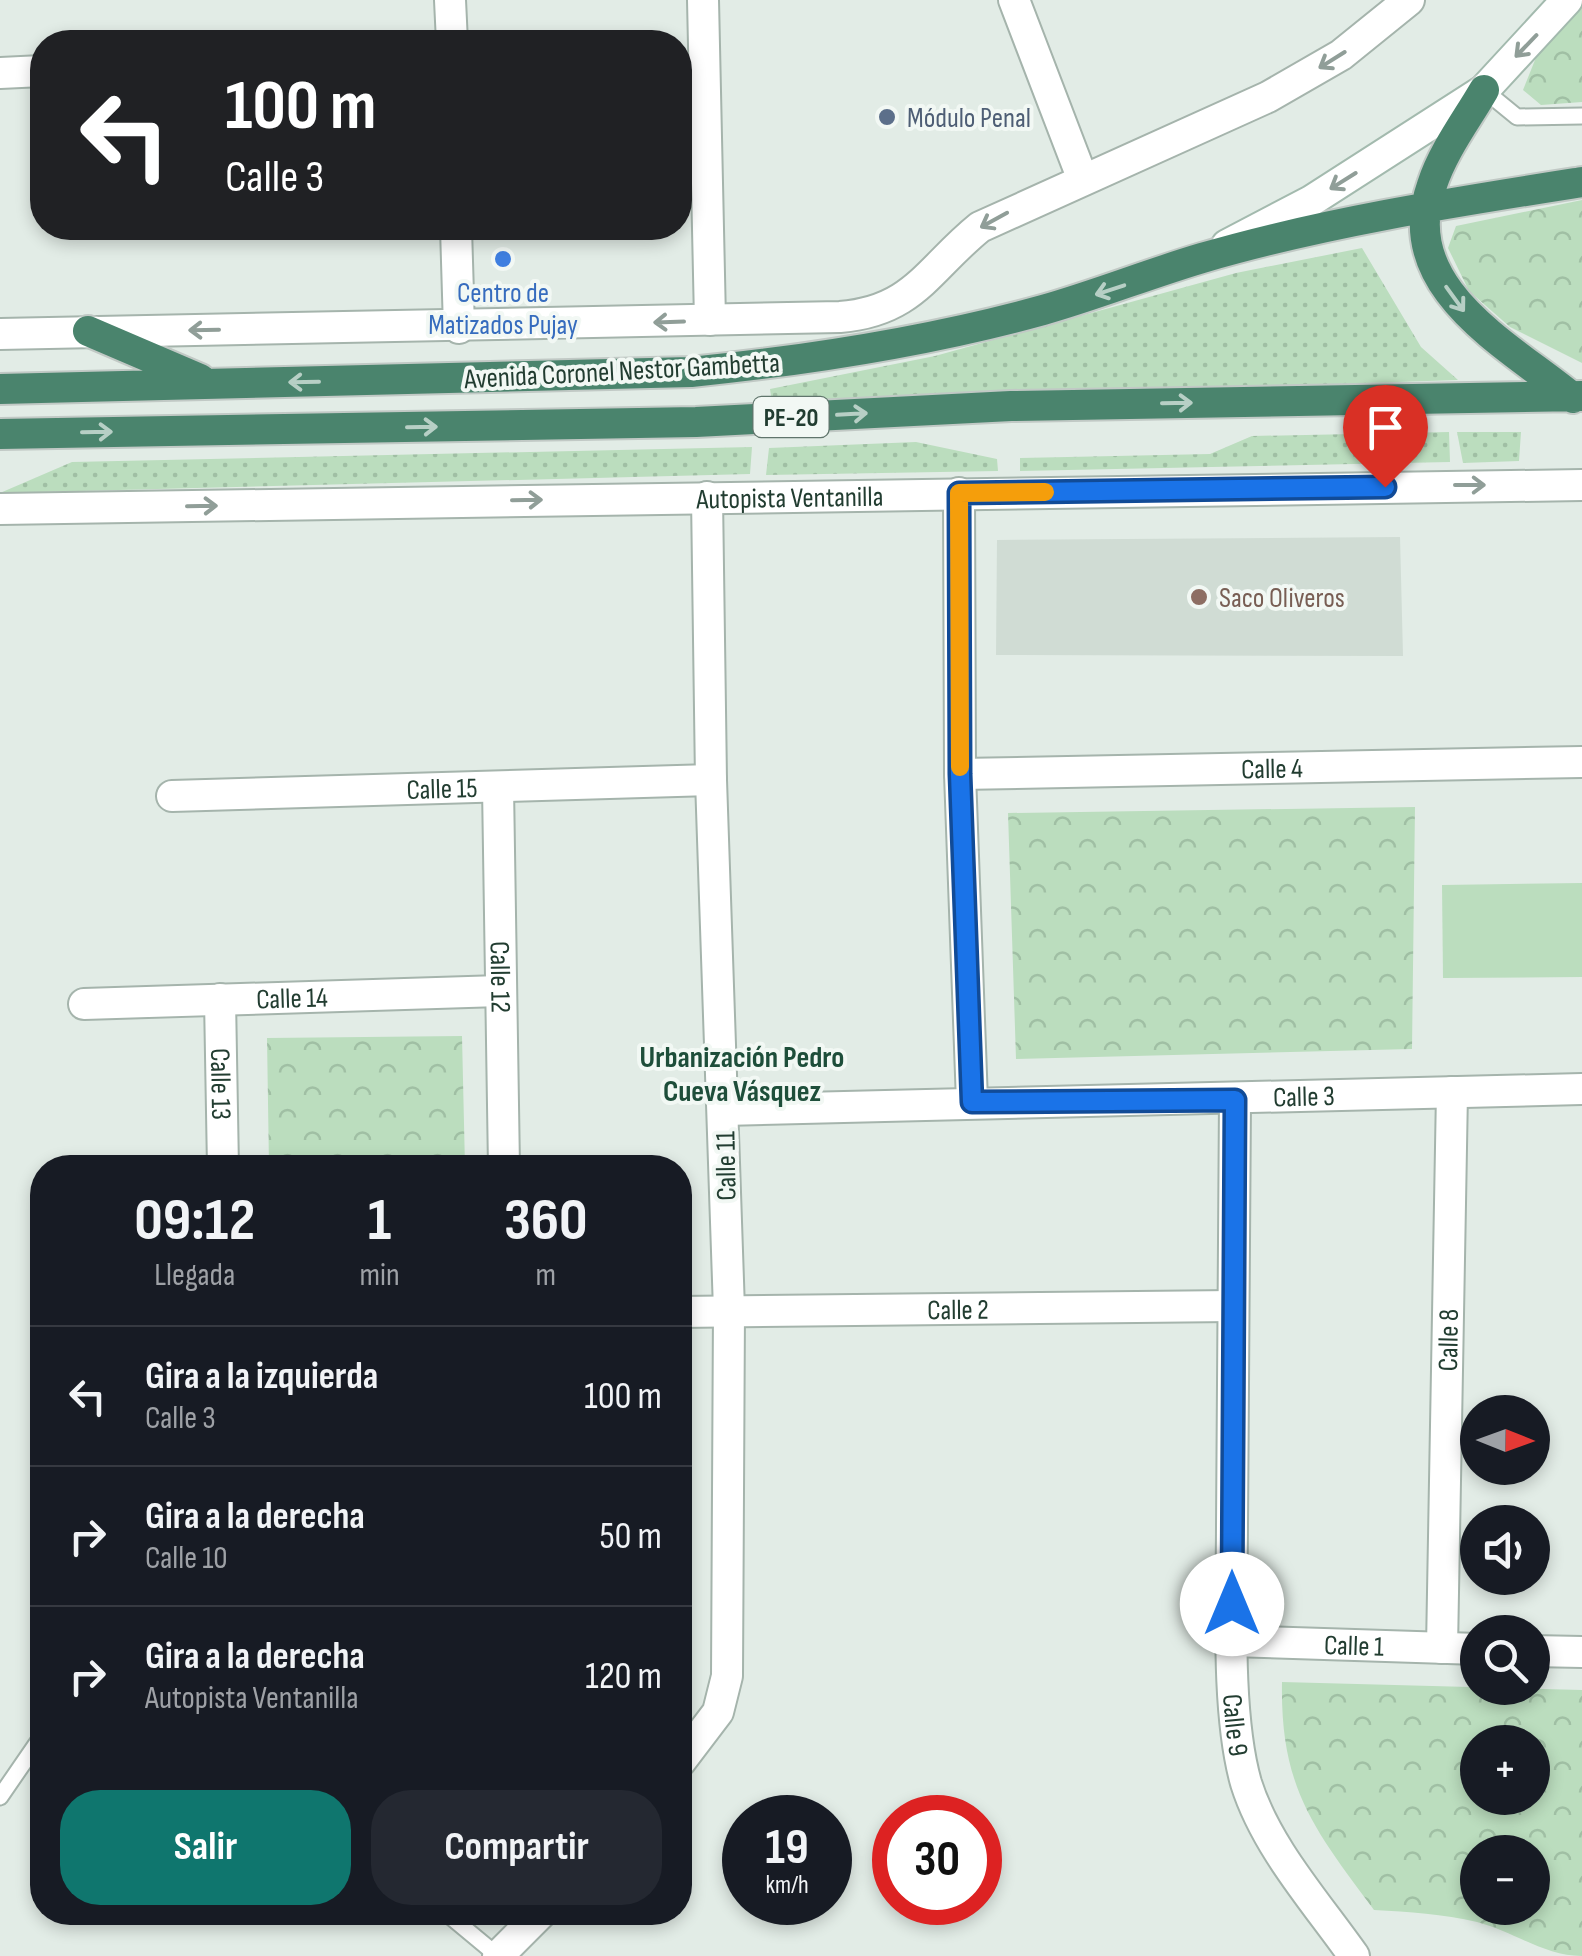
<!DOCTYPE html>
<html lang="es">
<head>
<meta charset="utf-8">
<style>
  :root { --surface:#171b24; --page:#242831; --text:#f1f3f6; --muted:#9ea1a6; --line:#363941; --accent:#0f766e }
  body { margin:0; font-family:"Sofia Sans Condensed",sans-serif; background:var(--page); color:var(--text); height:100vh; display:flex; flex-direction:column; font-size:38px; white-space:nowrap }
  * { box-sizing:border-box; margin:0 }
  p { font-size:32px; color:var(--muted) }
  .icon { flex:none; width:55px; height:55px; fill:none; stroke:currentColor; stroke-width:2; stroke-linecap:round; stroke-linejoin:round }
  .map { position:relative; flex:1; overflow:hidden }
  .details { position:absolute; left:30px; top:1155px; width:662px; height:770px; display:flex; flex-direction:column; background:var(--surface); border-radius:40px; box-shadow:0 5px 15px #0003 }
  .details>* { flex:none }
  .top-card { position:absolute; left:30px; top:30px; width:662px; height:210px; border-radius:40px; box-shadow:0 5px 15px #0003; background:#202124; color:#fff; overflow:hidden }
  .needle { width:65px; rotate:91deg }
  .buttons { position:absolute; left:1460px; top:1395px; display:grid; gap:20px }
  .buttons a { display:grid; place-items:center; width:90px; height:90px; border-radius:50%; background:var(--surface); box-shadow:0 5px 15px #0003; font-size:50px }
  .speed { position:absolute; left:722px; top:1795px; display:flex; gap:20px; font-size:50px; font-weight:700; text-align:center }
  .speed>* { display:grid; place-content:center; width:130px; height:130px; border-radius:50%; background:var(--surface); box-shadow:0 5px 15px #0003; line-height:1 }
  .speed small { font-size:25px; font-weight:400 }
  .speed .limit { border:15px solid #d22; background:#fff; color:#111 }
  .pin { position:absolute; display:grid; place-items:center; width:85px; height:85px; color:#fff; margin:-102px -42px; border-radius:50% 50% 50% 0; rotate:-45deg; box-shadow:0 0 10px #0007 }
  .pin .icon { rotate:45deg }
  .me { position:absolute; width:110px; margin:-55px; rotate:0deg; stroke-linejoin:round; filter:drop-shadow(0 0 8px #0008) }
  .turn { display:flex; align-items:center; gap:35px; height:210px; padding:0 30px; font-size:45px }
  .turn .icon { width:130px; height:130px; stroke-width:2.5 }
  .turn b { display:block; font-size:70px; line-height:85px }
  .eta { display:flex; justify-content:space-evenly; align-items:center; height:170px; text-align:center }
  .eta b { font-size:60px; font-weight:700; line-height:70px }
  .cta { display:flex; gap:20px; margin-top:auto; padding:20px 30px }
  .cta a { flex:1; height:115px; border-radius:40px; background:var(--accent); color:#fff; font-size:40px; font-weight:700; line-height:115px; text-align:center }
  .cta a+a { background:var(--page); color:var(--text) }
  ul { padding:0; list-style:none }
  li { display:flex; align-items:center; gap:30px; height:140px; padding:0 30px; border-top:2px solid var(--line) }
  li div { flex:1 }
  li b { display:block; font-size:38px }
  li em { font-style:normal }
  .map>svg:first-child { display:block }
  .built { fill:#d0dcd4 }
  .grass { fill:url(#grass-dots) }
  .forest { fill:url(#forest-crowns); fill-rule:evenodd }
  .pitch { fill:#bbddbe }
  .lines { fill:none; stroke-linecap:round; stroke-linejoin:round }
  .service-casing { stroke:#a5b4ac; stroke-width:19 }
  .minor-casing { stroke:#a5b4ac; stroke-width:34 }
  .tertiary-casing { stroke:#a5b4ac; stroke-width:34 }
  .secondary-casing { stroke:#a3baae; stroke-width:34 }
  .trunk-casing { stroke:#c1c9c5; stroke-width:34 }
  .service { stroke:#fff; stroke-width:15 }
  .minor { stroke:#fff; stroke-width:30 }
  .tertiary { stroke:#fff; stroke-width:30 }
  .secondary { stroke:#fff; stroke-width:30 }
  .trunk { stroke:#4a846d; stroke-width:30 }
  .oneway { stroke:#909e98 }
  .oneway2 { stroke:#b7cfc5 }
  .route-casing { stroke:#114b97; stroke-width:25 }
  .route { stroke:#1a73e8; stroke-width:18 }
  .slow { stroke:#f59e0b; stroke-width:18 }
  .service-dot { fill:#5c6f8a; stroke:#f2f8f4; stroke-width:4 }
  .shop-dot { fill:#3f7fe0; stroke:#f2f8f4; stroke-width:4 }
  .education-dot { fill:#8d6e63; stroke:#f2f8f4; stroke-width:4 }
  .labels { text-anchor:middle; stroke-width:8; stroke-linejoin:round; paint-order:stroke }
  .shield { fill:#f2f8f4; stroke:#60756c; stroke-width:2.5 }
  .shield-label { font-size:25px; font-weight:bold; fill:#223d31 }
  .service-label { font-size:28px; fill:#4e5e75; stroke:#f2f8f4; text-anchor:start }
  .shop-label { font-size:28px; fill:#366cbe; stroke:#f2f8f4 }
  .street-label { font-size:28px; fill:#223d31; stroke:#f2f8f4 }
  .education-label { font-size:28px; fill:#785e54; stroke:#f2f8f4; text-anchor:start }
  .neighbourhood-label { font-size:30px; font-weight:bold; fill:#1e4e3a; stroke:#f2f8f4 }
</style>
</head>
<body>
<div class="map">
<svg width="1582" height="1956" viewBox="0 0 1582 1956">
  <defs>
    <pattern id="grass-dots" width="8" height="8" patternUnits="userSpaceOnUse" patternTransform="scale(2.5)"><rect width="8" height="8" fill="#bbddbe"/><path d="M2 2h.1M6 6h.1" fill="none" stroke="#a0bfa4" stroke-width="1.8" stroke-linecap="round"/></pattern>
    <pattern id="forest-crowns" width="20" height="18" patternUnits="userSpaceOnUse" patternTransform="scale(2.5)"><rect width="20" height="18" fill="#bbddbe"/><path d="M2 6a3 3 0 1 1 6 0M12 15a3 3 0 1 1 6 0" fill="none" stroke="#a0bfa4"/></pattern>
  </defs>
  <rect width="100%" height="100%" fill="#e2ece6"/>
  <!-- built -->
  <path class="built" d="M1400,537L1403,656L996,655L997,540Z"/>
  <!-- grass -->
  <path class="grass" d="M1362,248L1421,347L1458,380L772,403L770,389L935,356L1236,273Z
    M1449,432L1450,462L1020,471V458L1210,454L1252,436Z
    M1457,432H1521L1519,461L1463,463Z
    M916,442L997,459L998,471L766,475L769,448Z
    M752,447L750,474L0,493L72,462Z"/>
  <!-- forest -->
  <path class="forest" d="M1582,0V102L1541,105L1523,90L1537,55Z
    M1582,200V363L1510,327L1469,291L1448,248L1456,226Z
    M1415,807L1412,1049L1016,1059L1008,813Z
    M462,1036L465,1167H269L267,1038Z
    M1282,1682L1582,1690V1956C1544,1956 1515,1932 1477,1922C1443,1914 1409,1912 1374,1910C1314,1829 1280,1788 1282,1682ZM1532,1742V1798H1478V1742ZM1478,1852H1532V1908H1478Z"/>
  <!-- pitch -->
  <path class="pitch" d="M1582,883V977L1443,978L1442,885Z"/>
  <g class="lines">
    <!-- service casing -->
    <g class="service-casing">
      <path id="service" d="M1484,90L1517,117L1582,116
        M0,1797L42,1736
        M445,1912L498,1956"/>
    </g>
    <!-- minor casing -->
    <g class="minor-casing">
      <g id="minor">
        <path d="M450,0L452,42"/>
        <path d="M703,0L710,320"/>
        <path d="M1014,0L1083,180"/>
        <path d="M0,73L42,71"/>
        <path d="M456,228L459,328"/>
        <path d="M959,493L960,774L972,1102"/>
        <path id="s1" d="M960,774L1582,762"/>
        <path id="s2" d="M498,787L504,1168"/>
        <path id="s3" d="M172,796L711,780"/>
        <path id="s4" d="M220,999L223,1168"/>
        <path id="s5" d="M84,1004L500,991"/>
        <path id="s6" d="M1235,1100C1234,1242 1233,1383 1232,1525C1232,1599 1226,1713 1246,1783C1266,1847 1316,1902 1354,1956"/>
        <path id="s7" d="M724,1110L1582,1089"/>
        <path id="s8" d="M680,1312L1233,1306"/>
        <path id="s9" d="M1232,1641L1478,1649"/>
        <path id="s10" d="M1442,1648L1452,1092"/>
        <path d="M1532,1651L1582,1652"/>
        <path d="M680,1762L718,1712L727,1676L729,1310L711,780L707,497"/>
        <path d="M498,1956L542,1912"/>
      </g>
    </g>
    <!-- tertiary casing -->
    <g class="tertiary-casing">
      <g id="tertiary">
        <path d="M0,334L840,317C914,311 928,269 980,227L1268,97L1341,55L1409,0"/>
        <path id="s11" d="M0,509L1582,485"/>
      </g>
    </g>
    <!-- secondary casing -->
    <g class="secondary-casing">
      <path id="secondary" d="M1227,245L1311,201L1484,90L1567,0"/>
    </g>
    <!-- trunk casing -->
    <g class="trunk-casing">
      <path id="trunk" d="M1484,90C1466,121 1443,151 1432,185C1395,288 1509,345 1573,398
        M88,331L200,379
        M0,389L691,372C810,360 927,342 1043,310C1096,295 1148,274 1202,258C1325,222 1455,202 1582,182
        M0,434L696,422L1011,406L1582,396"/>
    </g>
    <!-- service -->
    <use href="#service" class="service"/>
    <!-- minor -->
    <use href="#minor" class="minor"/>
    <!-- tertiary -->
    <use href="#tertiary" class="tertiary"/>
    <!-- secondary -->
    <use href="#secondary" class="secondary"/>
    <!-- trunk -->
    <use href="#trunk" class="trunk"/>
  </g>
  <!-- one-way arrows -->
  <defs><path id="oneway-shaft" d="M-6 0H5M1.5-3L5.5 0L1.5 3" fill="none" stroke-width="1.6" stroke-linecap="round" stroke-linejoin="round" transform="scale(2.5)"/></defs>
  <g class="oneway">
    <use href="#oneway-shaft" transform="translate(1526 46) rotate(134)"/>
    <use href="#oneway-shaft" transform="translate(1332 60) rotate(148)"/>
    <use href="#oneway-shaft" transform="translate(1343 181) rotate(148)"/>
    <use href="#oneway-shaft" transform="translate(994 220) rotate(151)"/>
    <use href="#oneway-shaft" transform="translate(669 322) rotate(178)"/>
    <use href="#oneway-shaft" transform="translate(204 330) rotate(179)"/>
    <use href="#oneway-shaft" transform="translate(1470 485)"/>
    <use href="#oneway-shaft" transform="translate(527 500) rotate(-1)"/>
    <use href="#oneway-shaft" transform="translate(202 506) rotate(-1)"/>
  </g>
  <g class="oneway2">
    <use href="#oneway-shaft" transform="translate(1110 290) rotate(162)"/>
    <use href="#oneway-shaft" transform="translate(1455 299) rotate(54)"/>
    <use href="#oneway-shaft" transform="translate(304 382) rotate(179)"/>
    <use href="#oneway-shaft" transform="translate(1177 403) rotate(-1)"/>
    <use href="#oneway-shaft" transform="translate(852 414) rotate(-3)"/>
    <use href="#oneway-shaft" transform="translate(422 427) rotate(-1)"/>
    <use href="#oneway-shaft" transform="translate(97 432) rotate(-1)"/>
  </g>
  <g class="lines">
    <!-- route casing -->
    <g class="route-casing">
      <path id="route" d="M1232,1604L1235,1100L972,1102L960,774L959,493L1385,487"/>
    </g>
    <!-- route -->
    <use href="#route" class="route"/>
    <!-- slow -->
    <path class="slow" d="M960,767L959,493L1045,492"/>
  </g>
  <!-- markers -->
  <circle class="service-dot" cx="887" cy="117" r="10"/>
  <circle class="shop-dot" cx="503" cy="259" r="10"/>
  <circle class="education-dot" cx="1199" cy="597" r="10"/>
  <g class="labels">
    <!-- shield labels -->
    <rect class="shield" x="753.5" y="397" width="75" height="40" rx="8"/>
    <g class="shield-label">
      <text x="791" y="426">PE-20</text>
    </g>
    <!-- service labels -->
    <g class="service-label">
      <text x="907" y="127">Módulo Penal</text>
    </g>
    <!-- shop labels -->
    <g class="shop-label">
      <text x="503" y="302">Centro de<tspan x="503" dy="32">Matizados Pujay</tspan></text>
    </g>
    <!-- street labels -->
    <g class="street-label">
      <text transform="translate(622 370) rotate(-3)" y="10">Avenida Coronel Nestor Gambetta</text>
      <text dy="10" stroke="none"><textPath href="#s11" startOffset="790">Autopista Ventanilla</textPath></text>
      <text dy="10" stroke="none"><textPath href="#s1" startOffset="312">Calle 4</textPath></text>
      <text dy="10" stroke="none"><textPath href="#s3" startOffset="270">Calle 15</textPath></text>
      <text dy="10" stroke="none"><textPath href="#s2" startOffset="190">Calle 12</textPath></text>
      <text dy="10" stroke="none"><textPath href="#s5" startOffset="208">Calle 14</textPath></text>
      <text dy="10" stroke="none"><textPath href="#s4" startOffset="85">Calle 13</textPath></text>
      <text dy="10" stroke="none"><textPath href="#s7" startOffset="580">Calle 3</textPath></text>
      <text transform="translate(725 1166) rotate(-91)" y="10">Calle 11</text>
      <text dy="10" stroke="none"><textPath href="#s8" startOffset="278">Calle 2</textPath></text>
      <text dy="10" stroke="none"><textPath href="#s10" startOffset="308">Calle 8</textPath></text>
      <text dy="10" stroke="none"><textPath href="#s9" startOffset="122">Calle 1</textPath></text>
      <text dy="10" stroke="none"><textPath href="#s6" startOffset="625">Calle 9</textPath></text>
    </g>
    <!-- education labels -->
    <g class="education-label">
      <text x="1219" y="607">Saco Oliveros</text>
    </g>
    <!-- neighbourhood labels -->
    <g class="neighbourhood-label">
      <text x="742" y="1067">Urbanización Pedro<tspan x="742" dy="34">Cueva Vásquez</tspan></text>
    </g>
  </g>
</svg>
<div class="buttons">
<a><svg class="needle" viewBox="-14 -14 28 28"><path d="M0-13l5 13h-10z" fill="#e53935"/><path d="M0 13l5-13h-10z" fill="#9ea1a6"/></svg></a>
<a><svg class="icon" aria-label="sound" viewBox="0 0 24 24"><path d="M4 9h4l5-4v14l-5-4H4zM17 9q2 3 0 6"/></svg></a>
<a><svg class="icon" aria-label="search" viewBox="0 0 24 24"><circle cx="10" cy="10" r="6"/><path d="M15 15l6 6"/></svg></a>
<a>+</a>
<a>−</a>
</div>
<div class="speed"><div>19<small>km/h</small></div><div class="limit">30</div></div>
<div class="pin" style="left:1385px;top:487px;background:#d93025"><svg class="icon" aria-label="arrive" viewBox="0 0 24 24"><path d="M6 21V4h12l-3 4 3 4H6"/></svg></div>
<svg class="me" style="left:1232px;top:1604px" viewBox="-20 -20 40 40"><circle r="19" fill="#fff"/><path d="M0-13L10 11 0 6-10 11z" fill="#1a73e8"/></svg>
<div class="top-card">
<div class="turn"><svg class="icon" aria-label="left" viewBox="0 0 24 24"><path d="M17 20v-9H6M10 6l-5 5 5 5"/></svg><div><b>100 m</b>Calle 3</div></div>
</div>
<section class="details">
<div class="eta">
<div><b>09:12</b><p>Llegada</p></div>
<div><b>1</b><p>min</p></div>
<div><b>360</b><p>m</p></div>
</div>
<ul>
<li><svg class="icon" aria-label="left" viewBox="0 0 24 24"><path d="M17 20v-9H6M10 6l-5 5 5 5"/></svg><div><b>Gira a la izquierda</b><p>Calle 3</p></div><em>100 m</em></li>
<li><svg class="icon" aria-label="right" viewBox="0 0 24 24"><path d="M7 20v-9h11M14 6l5 5-5 5"/></svg><div><b>Gira a la derecha</b><p>Calle 10</p></div><em>50 m</em></li>
<li><svg class="icon" aria-label="right" viewBox="0 0 24 24"><path d="M7 20v-9h11M14 6l5 5-5 5"/></svg><div><b>Gira a la derecha</b><p>Autopista Ventanilla</p></div><em>120 m</em></li>
</ul>
<div class="cta"><a>Salir</a><a>Compartir</a></div>
</section>
</div>
</body>
</html>
